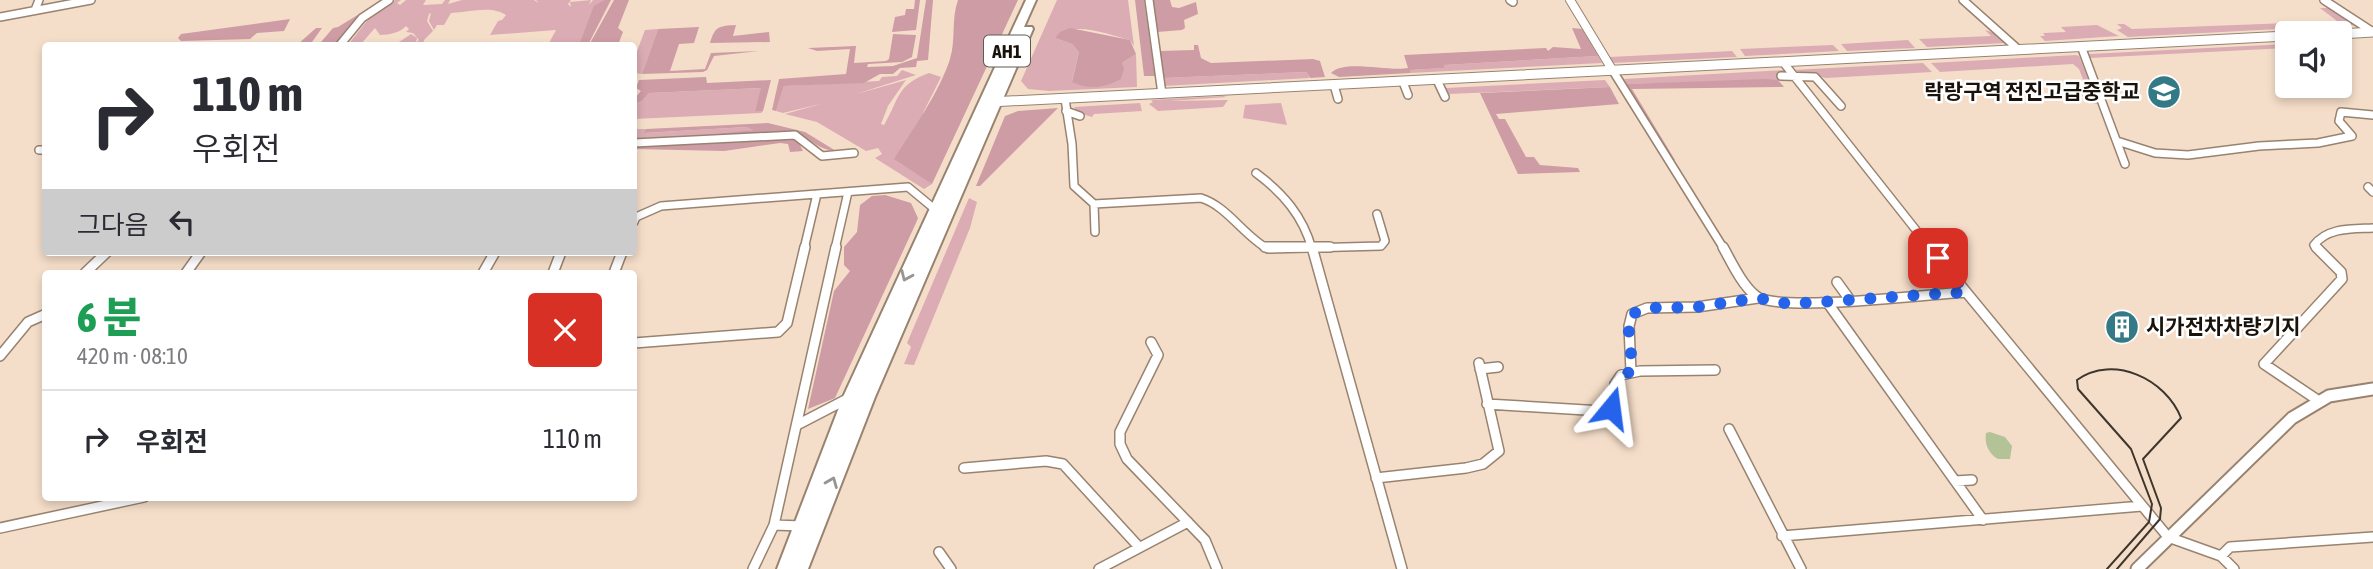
<!DOCTYPE html>
<html lang="ko">
<head>
<meta charset="utf-8">
<style>
  :root { --surface:#fff; --page:#f7f7f7; --text:#2b2b33; --muted:#7c7c81; --line:#e1e1e2 }
  body { margin:0; font-family:"Asap Condensed","Noto Sans KR",sans-serif; background:var(--page); color:var(--text); height:100vh; display:flex; flex-direction:column; font-size:26px; white-space:nowrap }
  * { box-sizing:border-box; margin:0 }
  p { font-size:23px; color:var(--muted) }
  .icon { flex:none; width:38px; height:38px; fill:none; stroke:currentColor; stroke-width:2; stroke-linecap:round; stroke-linejoin:round }
  .map { position:relative; flex:1; overflow:hidden }
  .side { position:absolute; left:42px; top:270px; width:595px; height:231px; display:flex; flex-direction:column; background:var(--surface); border-radius:7px; box-shadow:0 4px 10px #0003 }
  .side>* { flex:none }
  .top-card { position:absolute; left:42px; top:42px; width:595px; height:214px; border-radius:7px; box-shadow:0 4px 10px #0003; background:#fff; color:var(--text); overflow:hidden }
  .fabs { position:absolute; left:2275px; top:21px; display:grid; gap:14px }
  .fabs a { display:grid; place-items:center; width:77px; height:77px; border-radius:7px; background:var(--surface); box-shadow:0 4px 10px #0003; font-size:35px }
  .pin { position:absolute; display:grid; place-items:center; width:60px; height:60px; color:#fff; margin:-30px; border-radius:14px; box-shadow:0 4px 10px #0006 }
  .me { position:absolute; width:77px; margin:-38px; rotate:16deg; stroke-linejoin:round; filter:drop-shadow(0 0 5px #0008) }
  .turn { display:flex; align-items:center; gap:24px; height:147px; padding:0 35px; font-size:32px }
  .turn .icon { width:91px; height:91px; stroke-width:2.5 }
  .turn b { display:block; font-size:49px; line-height:60px }
  .then { display:flex; align-items:center; height:66px; padding:0 35px; background:#0003; gap:14px; font-size:26px }
  .round { display:grid; place-items:center; flex:none; width:74px; height:74px; border-radius:7px; background:var(--page) }
  .head { display:flex; align-items:center; justify-content:space-between; height:119px; padding:0 35px }
  h1 { font-size:42px; font-weight:800; line-height:52px; color:#1e9e55 }
  ul { padding:0; list-style:none }
  li { display:flex; align-items:center; gap:21px; height:98px; padding:0 35px; border-top:2px solid var(--line) }
  li div { flex:1 }
  li b { display:block; font-size:26px }
  li em { font-style:normal }
  .map>svg:first-child { display:block }
  .green { fill:#dbacb4 }
  .forest { fill:#ce9ca5 }
  .water { fill:#b3c297 }
  .lines { fill:none; stroke-linecap:round; stroke-linejoin:round }
  .minor-far1-casing { stroke:#988370; stroke-width:10 }
  .minor-casing { stroke:#988370; stroke-width:12 }
  .tertiary-casing { stroke:#988370; stroke-width:10 }
  .secondary-far1-casing { stroke:#988370; stroke-width:11 }
  .secondary-casing { stroke:#988370; stroke-width:15 }
  .trunk-casing { stroke:#988370; stroke-width:4 }
  .minor-far1 { stroke:#fff; stroke-width:7 }
  .minor { stroke:#fff; stroke-width:9 }
  .tertiary { stroke:#fff; stroke-width:8 }
  .secondary-far1 { stroke:#fff; stroke-width:9 }
  .secondary { stroke:#fff; stroke-width:11 }
  .trunk { fill:#fff; fill-rule:evenodd }
  .tram { stroke:#3e352b; stroke-width:2 }
  .oneway { stroke:#989591 }
  .route { stroke:#2563eb; stroke-width:12; stroke-dasharray:0 21.6 }
  .labels { text-anchor:middle; stroke-width:5; stroke-linejoin:round; paint-order:stroke }
  .shield { fill:#fff; stroke:#5f5a54; stroke-width:2 }
  .shield-label { font-size:19px; font-weight:bold; fill:#1a130b }
  .poi-label { font-size:21px; font-weight:bold; fill:#1a130b; stroke:#fff; text-anchor:end }
</style>
</head>
<body>
<div class="map">
<svg width="2373" height="569" viewBox="0 0 2373 569">
  <rect width="100%" height="100%" fill="#f5dec9"/>
  <!-- green -->
  <path class="green" d="M395,0H401L397,3L400,5L406,0H426L423,5L442,4L445,0H450L448,4L462,0H534L539,3L536,0H571L568,4L571,7L570,2L591,0L589,5L593,0H604L590,17L579,44L548,45L556,30L490,35L498,21L502,20L506,15C491,5 469,12 451,13L444,25H437L434,30L429,21L431,13L429,14L427,21L433,31L424,40L423,45H405L411,43L399,42L411,34L417,38L416,43L419,40L413,33L406,32L409,29L406,26C401,32 390,35 380,35L375,28L360,45L347,46L370,17Z
    M1057,0H1128L1134,46L1130,40C1110,35 1071,19 1055,38L1072,44L1079,52L1072,81L1122,63L1136,54L1137,87L1049,91L1028,89L1021,81Z
    M2320,8H2331L2357,25L2128,37L2117,30L2122,28L2117,24H2124L2132,29L2337,21Z
    M2097,25L2119,36L2045,41L2040,36H2045L2043,33L2066,32L2061,27Z
    M658,29L642,74L634,73V59L645,30Z
    M1985,30L1998,34L2006,43L1927,47L1919,39L1991,36Z
    M1908,40L1915,48L1847,51L1841,44Z
    M2287,44V48L2090,58L2089,54Z
    M1833,45L1839,51L1745,56L1740,49Z
    M1732,51L1737,57L1612,63L1609,57Z
    M2076,55L2079,56L2098,104L2087,103L2078,90L2086,87L2079,69L2073,64L1940,72L1931,63Z
    M1598,56L1602,63L1410,73V70L1444,68V65Z
    M1923,63L1932,72L1826,78L1793,70Z
    M902,70L916,75L837,100L783,113L776,111L784,86L879,81L882,77L897,76Z
    M1784,70V74L1777,75L1780,79L1778,80L1626,84L1624,79Z
    M1308,72L1309,78L1164,86L1163,78Z
    M929,73L941,77L923,113L920,175L932,184L924,189L875,158L882,154L878,148L866,151L817,122L785,114L906,80L888,106L881,124L884,125C900,98 896,85 929,73Z
    M1605,80L1610,87L1449,94L1446,88Z
    M762,88L755,111H763L761,113L634,119V104L642,101L649,93Z
    M1223,96L1227,97L1169,101L1228,100L1223,107L1158,111L1149,104L1153,102L1151,100Z
    M1140,103L1142,111L1094,114L1092,117L1079,113L1074,107Z
    M1281,103L1287,125L1243,118L1245,105Z
    M747,127L754,129L742,133L634,140V129H646L645,133Z
    M969,198L977,202L970,228L914,365L904,364L911,347L907,343Z"/>
  <!-- forest -->
  <path class="forest" d="M604,0H611L589,43L579,44L594,6Z
    M614,0H629L618,28L623,32L618,45H589Z
    M915,0H920L916,30L892,32L895,17L905,15L906,9H914Z
    M926,0H933L928,60L917,61L916,67L900,68L893,74H880L864,83L784,86L776,111L772,110L779,79L846,74L850,49L817,51L808,48L856,46L854,63L886,61L889,59L893,34L916,35L912,57L902,62L868,64L867,67L893,66L917,58Z
    M958,0H1018L932,184L894,159C913,129 939,93 950,59C956,40 951,19 958,0Z
    M1135,0H1144L1155,76H1144Z
    M1152,0H1170L1172,7L1179,8L1196,2L1198,14L1184,20L1185,28L1182,30L1157,32Z
    M369,8L373,9L337,45H297L316,28H322L312,42H321L333,28L338,27Z
    M290,19L284,31L257,33L250,39L181,41L178,38L181,34Z
    M736,25L733,36L769,32L770,42L710,43C715,26 719,26 736,25Z
    M699,27L694,43L679,44L670,71L705,69L711,53L759,51L714,56L707,70L703,72L642,74L658,29Z
    M1070,28L1130,40L1136,54L1122,63L1124,69L1121,79C1104,88 1089,90 1072,82L1079,52L1072,44L1055,38L1060,32Z
    M1572,28L1582,29L1598,56L1444,65V68L1410,70V73L1339,77L1331,73C1344,59 1389,72 1408,68L1404,55L1546,48L1548,51L1553,47L1581,49Z
    M1194,45H1198L1201,58L1211,63L1313,59L1320,61L1325,77L1310,78L1307,72L1163,78L1159,51L1194,50Z
    M706,77L707,83L771,80L763,111H755L761,88L649,93L642,101L634,104V99L641,91L636,88L639,80Z
    M1765,79L1778,80L1784,87L1632,89L1675,160L1671,161L1626,84Z
    M1610,87L1619,104L1496,114L1499,119H1505L1526,157H1534L1540,165L1578,168L1580,172L1518,174L1480,93Z
    M1058,108L980,186H976L1005,116L1018,111Z
    M768,123L805,132L836,151C817,150 809,136 792,133L672,139L753,130L747,127L644,133L646,129Z
    M793,139L798,141L803,151L790,152L788,144L780,143L724,151L634,149V145Z
    M885,195L911,203L918,218L916,223L835,398L808,409L834,291L850,271L844,265V247L857,232L860,205L872,196Z"/>
  <!-- water -->
  <path class="water" d="M1990,432L2005,437L2012,446L2010,459H1998C1989,454 1984,444 1986,433Z"/>
  <g class="lines">
    <!-- minor-far1 casing -->
    <g class="minor-far1-casing">
      <path id="minor-far1" d="M1149,0L1162,94
        M1510,0L1513,2
        M1963,0L2019,50
        M2324,0L2373,32
        M35,10L39,0
        M0,17L91,0
        M339,46L362,18L389,0
        M2081,46L2125,164
        M1783,62L1931,249
        M1613,71L1724,249
        M1781,76L1815,77L1841,106
        M1437,80L1445,97
        M1403,82L1408,95
        M1334,85L1338,99
        M1065,99L1072,144L1074,186L1094,204L1095,232
        M1066,111L1080,116
        M2117,141L2155,153L2188,155L2259,146L2318,143L2352,136L2339,121L2341,112L2373,115
        M634,143L795,135L822,156L854,153
        M39,150H46
        M1256,173C1283,193 1303,216 1312,249
        M2368,187L2373,192
        M1094,204L1201,198C1227,206 1244,236 1268,249L1381,246L1385,241L1377,214
        M634,222L636,217L661,206L908,187L937,211
        M804,249L817,194
        M835,249L848,192
        M2318,249L2314,245C2328,227 2352,229 2373,228"/>
    </g>
    <!-- minor casing -->
    <g class="minor-casing">
      <path id="minor" d="M1265,247H1330
        M1312,247L1402,569
        M1723,247C1732,263 1742,285 1756,296C1778,313 1931,294 1966,292
        M1929,247L2168,537L2221,556L2234,569
        M85,273L107,252
        M186,273L201,252
        M483,273L495,252
        M553,273L561,252
        M614,273L622,252
        M1837,282L1850,300
        M1827,302L1983,520
        M1151,342L1158,355L1120,432V444L1127,459L1205,540L1217,569
        M634,343L778,332L787,323L805,247
        M0,356L28,322L46,314
        M1480,369L1498,367
        M1631,372L1629,326L1632,314L1647,308L1697,307L1758,298
        M2316,399L2264,364L2342,279L2341,272L2316,247
        M1487,404L1602,411L1611,408L1615,384L1621,375L1640,371L1715,370
        M797,425L849,398
        M1729,429L1801,569
        M964,468L1046,461L1063,464L1139,547
        M1376,478L1466,468L1483,464L1499,451L1479,363
        M1955,481L1972,480
        M774,525L802,526
        M0,528L144,497
        M1782,536L2142,506
        M939,552L951,569
        M2221,556L2230,547L2373,537
        M753,569L774,525L836,247
        M1099,569L1188,522"/>
    </g>
    <!-- tertiary casing -->
    <g class="tertiary-casing">
      <path id="tertiary" d="M1570,0L1613,71"/>
    </g>
    <!-- secondary-far1 casing -->
    <g class="secondary-far1-casing">
      <path id="secondary-far1" d="M2340,34L2373,32
        M990,102L2287,36"/>
    </g>
    <!-- secondary casing -->
    <g class="secondary-casing">
      <path id="secondary" d="M2137,569L2292,418L2329,396L2373,389"/>
    </g>
    <!-- trunk casing -->
    <g class="trunk-casing">
      <path id="trunk" d="M1026,0H1036L1024,27H1032L1033,29L875,397L808,569H777L843,397ZM936,225L859,397L851,418L859,397Z"/>
    </g>
    <!-- minor-far1 -->
    <use href="#minor-far1" class="minor-far1"/>
    <!-- minor -->
    <use href="#minor" class="minor"/>
    <!-- tertiary -->
    <use href="#tertiary" class="tertiary"/>
    <!-- secondary-far1 -->
    <use href="#secondary-far1" class="secondary-far1"/>
    <!-- secondary -->
    <use href="#secondary" class="secondary"/>
    <!-- trunk -->
    <use href="#trunk" class="trunk"/>
    <!-- tram -->
    <path class="tram" d="M2107,569L2149,522L2152,504L2131,449L2078,389L2077,380C2113,354 2166,379 2181,418L2143,459L2161,508L2160,519L2117,569"/>
  </g>
  <!-- one-way arrows -->
  <defs><path id="oneway-chevron" d="M-2-3.5L2.5 0L-2 3.5" fill="none" stroke-width="1.6" stroke-linecap="round" stroke-linejoin="round" transform="scale(1.75)"/></defs>
  <g class="oneway">
    <use href="#oneway-chevron" transform="translate(906 276) rotate(114)"/>
    <use href="#oneway-chevron" transform="translate(832 482) rotate(-68)"/>
  </g>
  <g class="lines">
    <!-- route -->
    <path class="route" d="M1611,408L1615,384L1620,375L1631,372C1634,354 1624,328 1632,314L1647,308L1697,307L1758,298L1789,304L1966,292L1938,258"/>
  </g>
  <!-- icons -->
  <defs>
    <g id="school-disc" transform="scale(1.75)"><circle r="9.5" fill="#347a86" stroke="#fff"/><path d="M0-5L7-2L0 1L-7-2ZM-4 1L0 2.5L4 1V4Q0 6-4 4Z" fill="#fff"/></g>
    <g id="building-disc" transform="scale(1.75)"><circle r="9.5" fill="#347a86" stroke="#fff"/><path d="M-4-6H4V6H1V3H-1V6H-4ZM-2.5-4.3h1.7v1.8h-1.7ZM.8-4.3h1.7v1.8H.8ZM-2.5-1h1.7V.8h-1.7ZM.8-1h1.7V.8H.8Z" fill="#fff"/></g>
  </defs>
  <g fill-rule="evenodd">
    <use href="#school-disc" x="2164" y="92"/>
    <use href="#building-disc" x="2122" y="327"/>
  </g>
  <g class="labels">
    <!-- shield labels -->
    <rect class="shield" x="984" y="35.5" width="46" height="31" rx="5"/>
    <g class="shield-label">
      <text x="1007" y="58">AH1</text>
    </g>
    <!-- poi labels -->
    <g class="poi-label">
      <text x="2140" y="99">락랑구역 전진고급중학교</text>
      <text x="2146" y="334" text-anchor="start">시가전차차량기지</text>
    </g>
  </g>
</svg>
<div class="fabs">
<a><svg class="icon" aria-label="sound" viewBox="0 0 24 24"><path d="M4 9h4l5-4v14l-5-4H4zM17 9q2 3 0 6"/></svg></a>
</div>
<div class="pin" style="left:1938px;top:258px;background:#d93025"><svg class="icon" aria-label="arrive" viewBox="0 0 24 24"><path d="M6 21V4h12l-3 4 3 4H6"/></svg></div>
<svg class="me" style="left:1611px;top:408px" viewBox="-20 -20 40 40"><path d="M0-17L14 15 0 8-14 15z" fill="#2563eb" stroke="#fff" stroke-width="4"/></svg>
<div class="top-card">
<div class="turn"><svg class="icon" aria-label="right" viewBox="0 0 24 24"><path d="M7 20v-9h11M14 6l5 5-5 5"/></svg><div><b>110 m</b>우회전</div></div>
<div class="then">그다음<svg class="icon" aria-label="left" viewBox="0 0 24 24"><path d="M17 20v-9H6M10 6l-5 5 5 5"/></svg></div>
</div>
<section class="side">
<div class="head"><div><h1>6 분</h1><p>420 m · 08:10</p></div><a class="round" style="background:#d93025;color:#fff"><svg class="icon" aria-label="close" viewBox="0 0 24 24"><path d="M6 6l12 12M18 6L6 18"/></svg></a></div>
<ul>
<li><svg class="icon" aria-label="right" viewBox="0 0 24 24"><path d="M7 20v-9h11M14 6l5 5-5 5"/></svg><div><b>우회전</b></div><em>110 m</em></li>
</ul>
</section>
</div>
</body>
</html>
